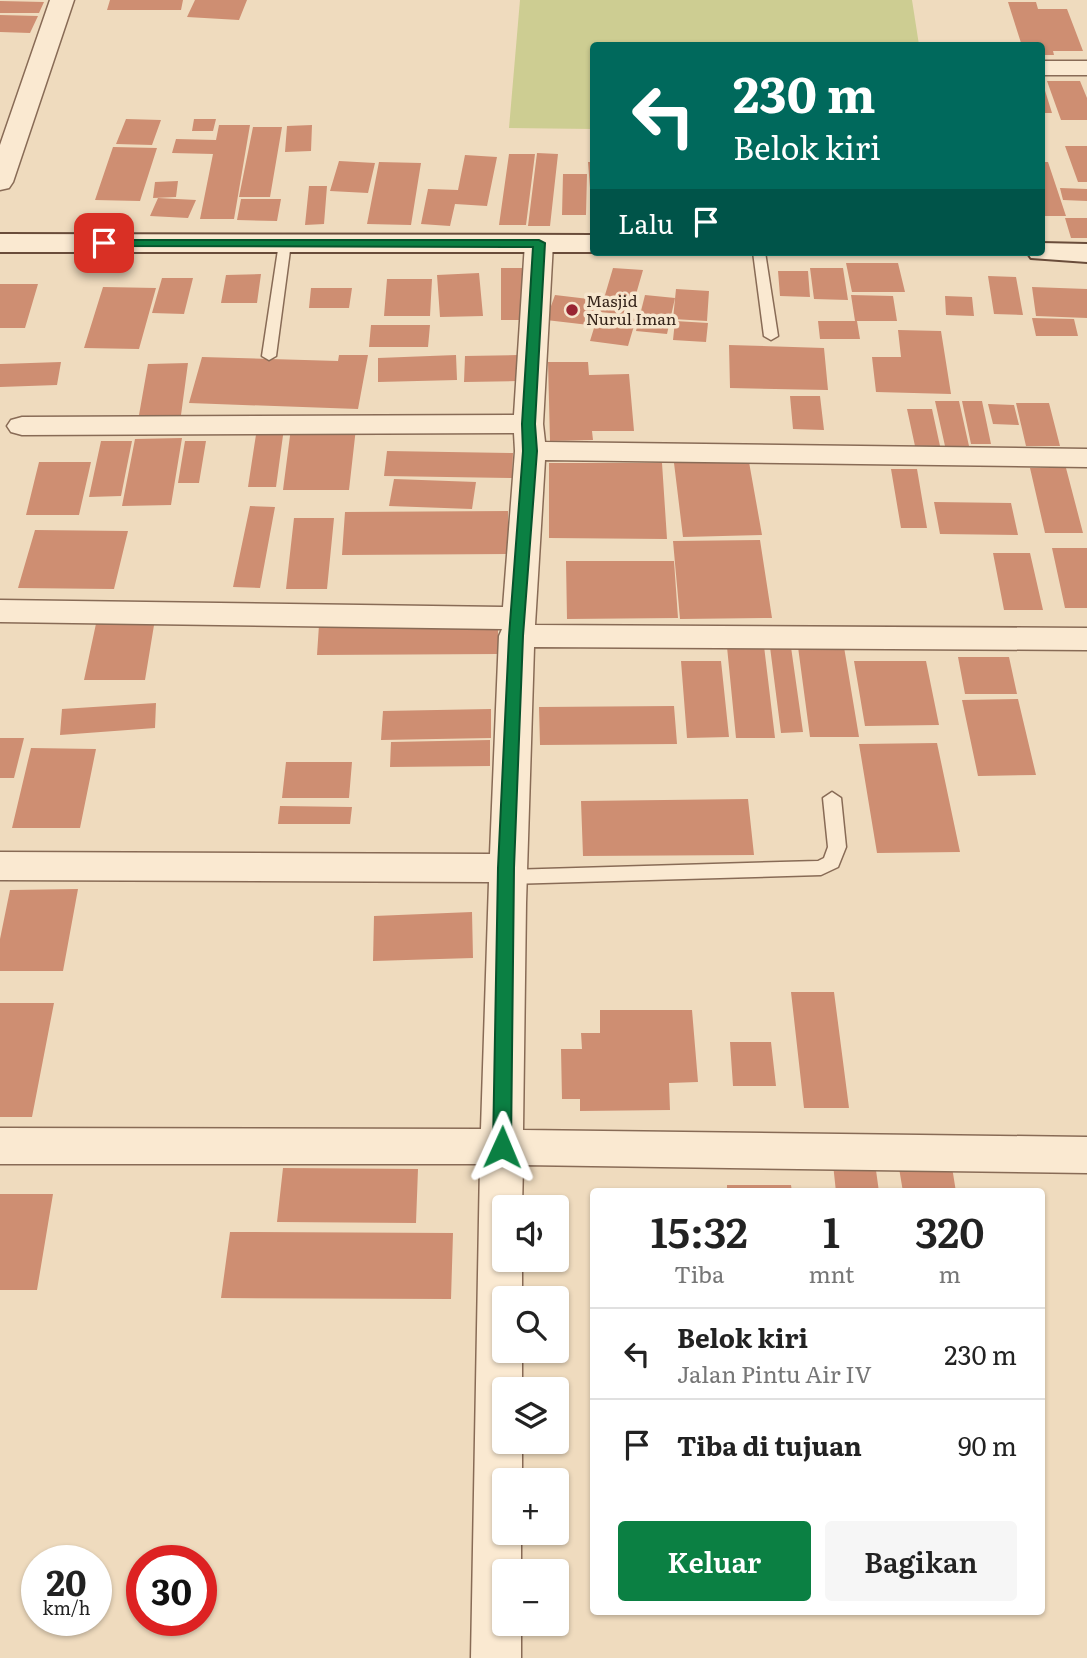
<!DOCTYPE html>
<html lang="id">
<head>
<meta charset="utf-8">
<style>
  :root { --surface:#fff; --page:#f6f6f6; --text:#222; --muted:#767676; --line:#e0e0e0; --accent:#0b8043 }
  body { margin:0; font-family:Literata,serif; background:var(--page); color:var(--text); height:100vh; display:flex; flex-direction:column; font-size:26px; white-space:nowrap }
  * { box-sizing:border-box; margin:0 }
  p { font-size:23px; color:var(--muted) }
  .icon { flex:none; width:38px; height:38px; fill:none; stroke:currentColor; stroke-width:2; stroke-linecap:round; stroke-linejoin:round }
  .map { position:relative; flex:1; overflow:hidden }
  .panel { position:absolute; left:590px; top:1188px; width:455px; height:427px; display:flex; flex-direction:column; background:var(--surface); border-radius:7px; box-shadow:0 2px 5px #0004 }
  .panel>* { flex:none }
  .hud { position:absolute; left:590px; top:42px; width:455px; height:214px; border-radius:7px; box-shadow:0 2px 5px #0004; background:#00695c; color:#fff; overflow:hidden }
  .buttons { position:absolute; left:492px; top:1195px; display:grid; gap:14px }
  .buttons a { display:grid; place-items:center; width:77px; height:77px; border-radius:7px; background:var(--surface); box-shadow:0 2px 5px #0004; font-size:35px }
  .speed { position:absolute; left:21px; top:1545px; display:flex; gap:14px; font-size:35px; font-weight:700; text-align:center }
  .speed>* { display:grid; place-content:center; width:91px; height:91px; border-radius:50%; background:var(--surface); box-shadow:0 2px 5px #0004; line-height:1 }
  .speed small { font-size:18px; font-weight:400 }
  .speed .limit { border:10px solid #d22; background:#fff; color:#111 }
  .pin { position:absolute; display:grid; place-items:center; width:60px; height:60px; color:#fff; margin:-30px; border-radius:14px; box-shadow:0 4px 10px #0006 }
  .me { position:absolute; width:77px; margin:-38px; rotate:1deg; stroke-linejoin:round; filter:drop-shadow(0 0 5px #0008) }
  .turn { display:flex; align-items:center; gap:24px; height:147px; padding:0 28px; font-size:32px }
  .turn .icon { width:91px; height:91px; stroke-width:2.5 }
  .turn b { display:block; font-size:49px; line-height:60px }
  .then { display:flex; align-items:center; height:66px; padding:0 28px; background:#0003; gap:14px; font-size:26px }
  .eta { display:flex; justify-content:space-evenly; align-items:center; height:119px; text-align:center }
  .eta b { font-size:42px; font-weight:600; line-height:49px }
  .primary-button { display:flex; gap:14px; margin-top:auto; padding:14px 28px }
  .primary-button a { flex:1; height:80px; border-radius:7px; background:var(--accent); color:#fff; font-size:28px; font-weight:600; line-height:80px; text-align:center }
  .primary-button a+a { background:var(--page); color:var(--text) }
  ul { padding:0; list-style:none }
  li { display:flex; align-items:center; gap:21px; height:91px; padding:0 28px; border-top:2px solid var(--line) }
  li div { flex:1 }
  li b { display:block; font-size:26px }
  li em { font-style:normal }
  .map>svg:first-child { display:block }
  .green { fill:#cdcd92 }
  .building { fill:#ce8e72 }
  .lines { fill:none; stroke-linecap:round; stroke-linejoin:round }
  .lane-casing { stroke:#886b56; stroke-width:3 }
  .street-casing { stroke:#886b56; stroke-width:3 }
  .secondary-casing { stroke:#694c3a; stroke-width:4 }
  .lane { fill:#fae9d1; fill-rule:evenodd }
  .street { fill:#fae9d1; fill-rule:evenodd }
  .secondary { fill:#fae9d1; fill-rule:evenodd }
  .route { fill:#0b8043; stroke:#07532c; stroke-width:2 }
  .poi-dot { fill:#982533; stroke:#f6e6ce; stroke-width:2.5 }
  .labels { text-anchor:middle; stroke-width:7; stroke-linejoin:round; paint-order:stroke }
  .far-poi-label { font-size:16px; fill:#36251b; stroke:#f6e6ce; text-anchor:start }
</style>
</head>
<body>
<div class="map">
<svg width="1087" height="1658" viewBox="0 0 1087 1658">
  <rect width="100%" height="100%" fill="#efdbbe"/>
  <!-- green -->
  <path class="green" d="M520,0H912L919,45L593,46V129L509,128Z"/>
  <!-- building -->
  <path class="building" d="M110,0H183L181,10H107Z
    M195,0H247L239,20L187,17Z
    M0,1L44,2L39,13H0Z
    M1008,2H1036L1038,9H1067L1083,51H1053L1054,55H1041V46H1022Z
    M0,15L38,16L30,33L0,32Z
    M1042,81L1052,113H1041Z
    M1047,81H1080L1087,98V120H1061Z
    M126,119L161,120L152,145L116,144Z
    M194,119H216L213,131H192Z
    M219,125H250L234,219H200L213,154L172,153L176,139L216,140Z
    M312,125L311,151L285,152L287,126Z
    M253,127H282L270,197H239Z
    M1065,146H1087V182H1078Z
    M113,147L157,148L140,201L95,200Z
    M537,153L558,154L550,226H528Z
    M509,154H535L526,225H499Z
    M465,155L497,157L487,206L455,204L450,226L421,224L428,189L458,190Z
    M339,161L375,163L368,193L330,191Z
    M379,162L421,163L411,225L367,224Z
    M588,162H593V201H591Z
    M1041,162H1048L1066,216H1041Z
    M563,174H587L586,215H562Z
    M178,181L176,197L153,198L155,182Z
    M309,186H327L324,224L305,225Z
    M1060,188L1087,189V201L1063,200Z
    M158,198L196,200L188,218L150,216Z
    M241,199H281L277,221L237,220Z
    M1065,218H1087V238H1071Z
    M846,263H898L905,292H852Z
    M501,268H529L530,320H501Z
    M613,268L643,270L630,315L600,312Z
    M810,268H843L848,300L814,299Z
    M778,271H808L810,297L780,296Z
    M479,273L483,316L440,317L437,275Z
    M261,274L257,303H221L226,275Z
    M988,276L1016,277L1023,315L994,314Z
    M162,278H193L184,314L152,313Z
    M387,279H432L430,316H384Z
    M0,284H38L25,328H0Z
    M103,287L156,288L139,349L84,348Z
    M1032,287L1087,289V318L1036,316Z
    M311,288H352L349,308H309Z
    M676,289L709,291L707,321L673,319Z
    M555,295L597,300L589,325L546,320Z
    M645,295L675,298L667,334L636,331Z
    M851,295L893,296L897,321H855Z
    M945,296L972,297L974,316L946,315Z
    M598,315L636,319L628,346L590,341Z
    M1032,318L1074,319L1078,336H1036Z
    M675,321L708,323L706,342L673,340Z
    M818,321H857L860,339H820Z
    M371,325H430L428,347H369Z
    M898,330L941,331L951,394L876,392L872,357H901Z
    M729,345L824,348L828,390L730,388Z
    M339,355H368L358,409L189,403L202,357L338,361Z
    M456,355L457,380L378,382V358Z
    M518,355V381L464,382L465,356Z
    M61,362L57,385L0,387V364Z
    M548,362H588L589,375L629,374L634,431H592L593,440L550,441Z
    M188,363L181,415H139L148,364Z
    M790,396H820L824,430L793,429Z
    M935,401H959L969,446H945Z
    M962,401H982L991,444H971Z
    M1016,403H1049L1060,446H1026Z
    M988,404L1014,405L1019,425L993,424Z
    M907,409H932L940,446H915Z
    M257,428H284L276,487H248Z
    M291,428H356L349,490H283Z
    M182,438L171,505L122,506L135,439Z
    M101,441H132L121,496L89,497Z
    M185,441H206L199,483H178Z
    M387,451L513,453L512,478L384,476Z
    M39,462H91L79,515H26Z
    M749,462L762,535L683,537L674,463Z
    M549,463H662L667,539L549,538Z
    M1030,468H1066L1083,533H1045Z
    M891,469H917L927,528H901Z
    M394,479L476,482L472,509L389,506Z
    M934,502L1011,503L1018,535L940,534Z
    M250,506L275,507L260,588L233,587Z
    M508,511V554L342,555L345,512Z
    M294,518H334L327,589H286Z
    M35,530L128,531L114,589L18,588Z
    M760,540L772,618L680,619L673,541Z
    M1052,548H1087V608H1065Z
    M993,553H1030L1043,610H1004Z
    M566,561H674L678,618L567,619Z
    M97,619H155L145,680H84Z
    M498,624V654L317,655L319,625Z
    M764,646L775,738H736L727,647Z
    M770,647H791L803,732L781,733Z
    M798,647H844L859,737H810Z
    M958,657H1009L1017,694H965Z
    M681,661H721L729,737L687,738Z
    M854,661H926L939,725L865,726Z
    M1018,699L1036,775L978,776L962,700Z
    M156,703L155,728L60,735L62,709Z
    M674,706L677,744L540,745L539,707Z
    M491,709V738L381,740L383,711Z
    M0,738H24L14,778H0Z
    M490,740V766L390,767L391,742Z
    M937,743L960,852L877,853L859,744Z
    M31,748L96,749L80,828H12Z
    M286,762H352L349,798H282Z
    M748,799L754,855L583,856L581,801Z
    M280,806L352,807L350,824H278Z
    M78,889L63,971H0V939L10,890Z
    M472,912L473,958L373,961L374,916Z
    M791,992H834L849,1108H804Z
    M0,1003H54L32,1117H0Z
    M600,1010H692L698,1082L669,1083L670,1110L580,1111V1099H562L561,1049H582L581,1033H600Z
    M730,1042H771L776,1086H733Z
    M875,1163L879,1192H836L833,1164Z
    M952,1167L956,1192H903L899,1168Z
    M283,1168L418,1169L416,1223L277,1222Z
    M727,1185H791L792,1192H727Z
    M0,1194H53L37,1290H0Z
    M230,1232L453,1233L451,1299L221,1298Z"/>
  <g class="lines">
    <!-- lane casing -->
    <g class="lane-casing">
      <path id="lane" d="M285,239L291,243L276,356L269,360L262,356L279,243Z
        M753,252H765L778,336L771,340L764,336Z
        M832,792L841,798L846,847L838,867L821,875L506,884L500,882L497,877L500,872L506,870L818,861L824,858L828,847L823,798Z"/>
    </g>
    <!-- street casing -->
    <g class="street-casing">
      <path id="street" d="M50,0H74L13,182L9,188L0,190V145Z
        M1041,61H1087V75H1041Z
        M539,235L549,237L553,243L543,424L545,442L1087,449V467L545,460L535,625L1087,628V650L534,647L526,903L523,1130L1087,1137V1173L523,1165L522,1208H504V1260H522V1298H504V1351H522V1390H504V1442H522V1480H504V1533H521V1572H504V1624H521V1658H471L480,1164H0V1128L481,1129L489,882L0,880V852L490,854L499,636L502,629L0,622V600L503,607L515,451L514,433L22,435L11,432L7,426L11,420L22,417L514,415L525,243L529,237Z"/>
    </g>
    <!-- secondary casing -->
    <g class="secondary-casing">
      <path id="secondary" d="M0,234L593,235L595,252H0Z
        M1041,243L1087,244V262L1031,258L1027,252H1041Z"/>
    </g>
    <!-- lane -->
    <use href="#lane" class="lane"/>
    <!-- street -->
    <use href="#street" class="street"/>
    <!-- secondary -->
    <use href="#secondary" class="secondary"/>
  </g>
  <!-- route -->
  <path class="route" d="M104,240H539L545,243L535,424L537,451L523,636L514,868L511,1147L508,1153L502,1155L495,1153L493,1147L498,868L509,636L523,451L522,424L533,247L99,246L98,243Z"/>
  <!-- markers -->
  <circle class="poi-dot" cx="572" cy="310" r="7"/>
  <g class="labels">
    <!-- far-poi labels -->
    <g class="far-poi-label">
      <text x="586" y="307">Masjid<tspan x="586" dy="18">Nurul Iman</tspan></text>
    </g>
  </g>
</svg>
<div class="buttons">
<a><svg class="icon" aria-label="sound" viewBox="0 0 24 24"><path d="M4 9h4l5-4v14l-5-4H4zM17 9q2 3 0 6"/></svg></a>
<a><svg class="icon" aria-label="search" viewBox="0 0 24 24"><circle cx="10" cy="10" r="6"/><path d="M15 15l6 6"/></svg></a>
<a><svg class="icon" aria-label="layers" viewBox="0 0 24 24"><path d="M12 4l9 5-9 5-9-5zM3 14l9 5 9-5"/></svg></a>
<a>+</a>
<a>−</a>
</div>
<div class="speed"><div>20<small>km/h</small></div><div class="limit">30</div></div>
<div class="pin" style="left:104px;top:243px;background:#d93025"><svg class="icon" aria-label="arrive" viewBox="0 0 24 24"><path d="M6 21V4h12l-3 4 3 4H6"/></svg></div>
<svg class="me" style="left:502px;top:1147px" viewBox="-20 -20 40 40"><path d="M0-17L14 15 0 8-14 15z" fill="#0b8043" stroke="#fff" stroke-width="4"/></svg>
<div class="hud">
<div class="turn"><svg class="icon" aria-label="left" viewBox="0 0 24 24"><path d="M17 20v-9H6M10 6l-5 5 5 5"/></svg><div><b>230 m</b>Belok kiri</div></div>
<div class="then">Lalu<svg class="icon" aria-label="arrive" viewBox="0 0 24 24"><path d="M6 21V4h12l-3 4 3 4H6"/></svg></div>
</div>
<section class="panel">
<div class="eta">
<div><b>15:32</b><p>Tiba</p></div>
<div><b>1</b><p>mnt</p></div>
<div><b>320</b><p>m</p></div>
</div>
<ul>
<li><svg class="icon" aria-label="left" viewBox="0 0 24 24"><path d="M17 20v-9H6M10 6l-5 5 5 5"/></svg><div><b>Belok kiri</b><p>Jalan Pintu Air IV</p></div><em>230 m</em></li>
<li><svg class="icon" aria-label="arrive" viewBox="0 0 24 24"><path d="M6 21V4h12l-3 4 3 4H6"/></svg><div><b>Tiba di tujuan</b></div><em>90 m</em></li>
</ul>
<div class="primary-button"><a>Keluar</a><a>Bagikan</a></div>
</section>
</div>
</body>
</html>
